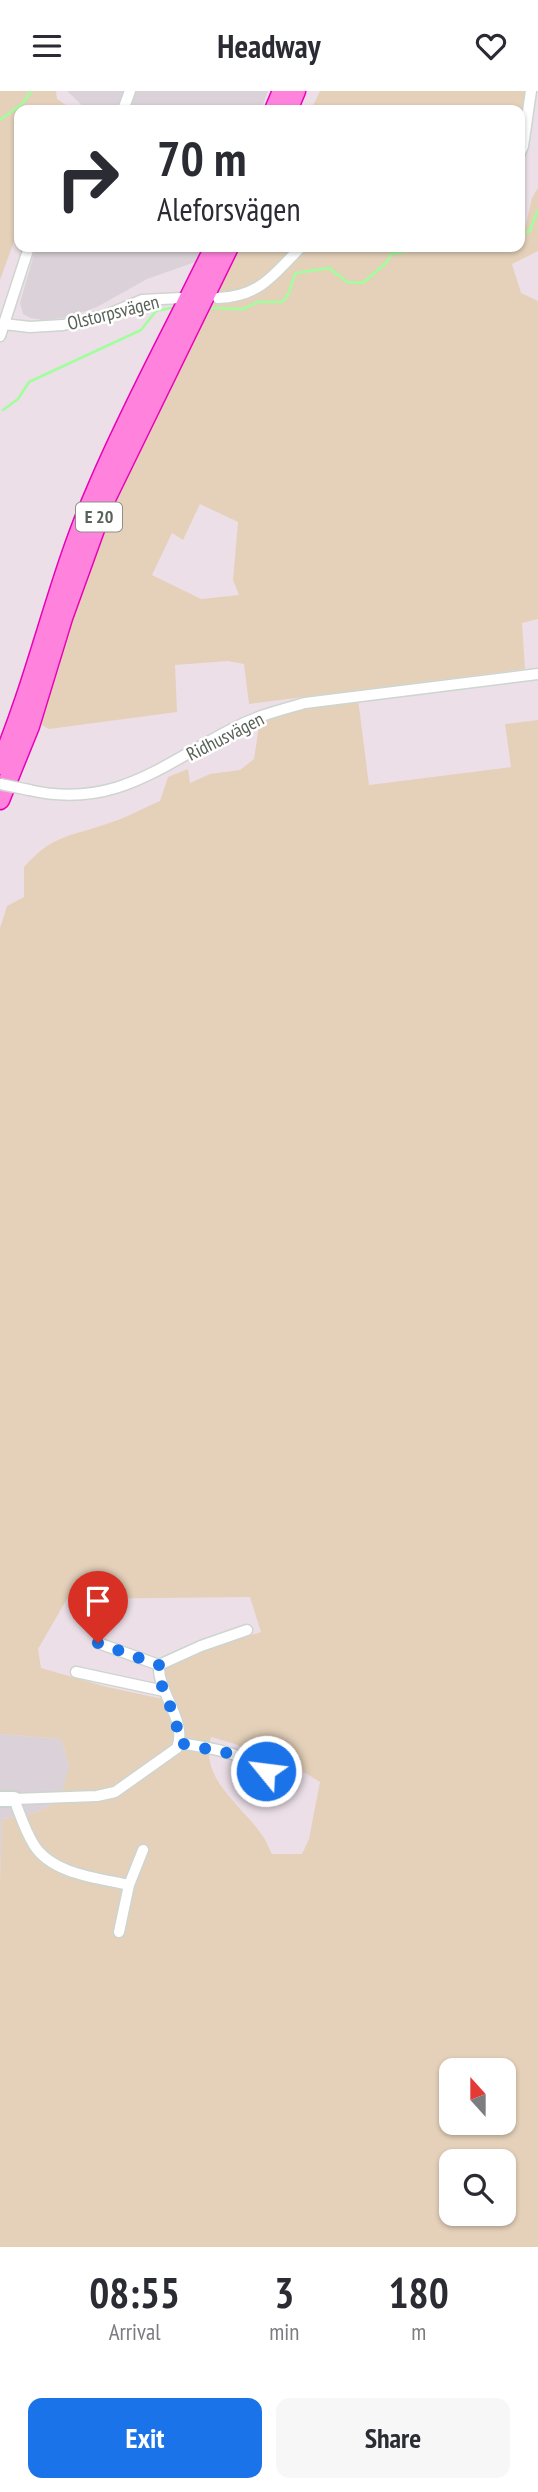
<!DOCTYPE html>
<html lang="en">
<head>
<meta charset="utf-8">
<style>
  :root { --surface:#fff; --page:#f7f7f7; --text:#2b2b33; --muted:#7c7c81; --accent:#1a73e8 }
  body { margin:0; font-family:"PT Sans Narrow",sans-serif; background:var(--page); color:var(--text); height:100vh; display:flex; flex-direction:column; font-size:26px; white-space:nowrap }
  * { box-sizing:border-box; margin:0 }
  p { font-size:23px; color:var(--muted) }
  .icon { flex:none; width:38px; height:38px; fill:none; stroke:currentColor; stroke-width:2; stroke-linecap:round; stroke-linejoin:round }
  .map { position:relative; height:2156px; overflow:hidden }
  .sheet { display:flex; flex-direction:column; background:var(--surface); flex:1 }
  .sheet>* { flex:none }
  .top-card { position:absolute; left:14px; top:14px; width:511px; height:147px; border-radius:14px; box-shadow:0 2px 5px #0004; background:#fff; color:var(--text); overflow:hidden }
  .needle { width:46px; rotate:339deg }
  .buttons { position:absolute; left:439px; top:1967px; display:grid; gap:14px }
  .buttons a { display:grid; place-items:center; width:77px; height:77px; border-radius:14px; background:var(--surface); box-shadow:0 2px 5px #0004; font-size:35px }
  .pin { position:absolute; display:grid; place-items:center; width:60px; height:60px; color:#fff; margin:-72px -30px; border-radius:50% 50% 50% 0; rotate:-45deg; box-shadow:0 0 7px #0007 }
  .pin .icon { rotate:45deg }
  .me { position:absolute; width:77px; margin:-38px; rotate:299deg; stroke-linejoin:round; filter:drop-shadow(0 0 5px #0008) }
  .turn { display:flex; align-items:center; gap:24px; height:147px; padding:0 28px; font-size:32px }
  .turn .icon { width:91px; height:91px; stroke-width:2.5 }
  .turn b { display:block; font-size:49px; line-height:60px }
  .eta { display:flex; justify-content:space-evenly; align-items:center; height:119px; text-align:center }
  .eta b { font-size:42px; font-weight:600; line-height:49px }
  .action { display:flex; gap:14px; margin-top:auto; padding:14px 28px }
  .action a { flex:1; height:80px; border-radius:14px; background:var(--accent); color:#fff; font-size:28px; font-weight:600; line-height:80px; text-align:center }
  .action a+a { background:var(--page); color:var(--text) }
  header { display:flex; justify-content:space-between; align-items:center; height:91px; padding:0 28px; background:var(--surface); font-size:32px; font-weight:600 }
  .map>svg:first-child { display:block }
  .industrial { fill:#dad2d8 }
  .green { fill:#e5d1ba; fill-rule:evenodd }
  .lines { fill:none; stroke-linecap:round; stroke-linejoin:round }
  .stream { stroke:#a0ff9c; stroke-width:2.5 }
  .street-casing { stroke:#cdd5cf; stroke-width:13 }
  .secondary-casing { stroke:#cad4cc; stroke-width:18 }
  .highway-casing { stroke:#eb00b8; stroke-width:21 }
  .street { stroke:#fff; stroke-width:10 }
  .secondary { stroke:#fff; stroke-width:14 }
  .highway { stroke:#ff83dd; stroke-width:18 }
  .street-bridge-casing { stroke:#cdd5cf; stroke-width:13; stroke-linecap:butt }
  .street-bridge { stroke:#fff; stroke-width:10 }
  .route { stroke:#1a73e8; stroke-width:12; stroke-dasharray:0 21.6 }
  .labels { text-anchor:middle; stroke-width:5; stroke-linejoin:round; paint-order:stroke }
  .shield { fill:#fff; stroke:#8a908b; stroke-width:2 }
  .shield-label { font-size:18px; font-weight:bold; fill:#586159 }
  .street-label { font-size:19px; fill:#586159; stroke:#fff }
</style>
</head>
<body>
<header><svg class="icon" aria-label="menu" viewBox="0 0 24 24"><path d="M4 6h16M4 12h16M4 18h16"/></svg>Headway<svg class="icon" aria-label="heart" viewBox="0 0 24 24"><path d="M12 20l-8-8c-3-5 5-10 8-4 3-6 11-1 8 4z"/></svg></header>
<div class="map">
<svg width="538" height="2156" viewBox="0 0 538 2156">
  <rect width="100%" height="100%" fill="#ecdfe8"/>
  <!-- industrial -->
  <path class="industrial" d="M67,0H268L261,19H84L85,17Z
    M36,156H204L198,170L147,188L97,216L69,226L44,229L30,227L23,223L20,212Z
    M0,1643L61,1648L69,1675L61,1710L30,1724L2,1728L0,1790Z"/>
  <!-- green -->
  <path class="green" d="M0,0H56L57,8L73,19H19V137L0,189Z
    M320,0H526L520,63V19H311Z
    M538,97V160L512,173L521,202L538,210V528L522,532L525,578L249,613L244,573L228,570L175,574L177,621L49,638L40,633C61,558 86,482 116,410C152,323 199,241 240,156H520V138L525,137L532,107ZM200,413L238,431L233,489L239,504L201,508L152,484L172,442L183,449Z
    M358,608L369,694L511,676L505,633L538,629V2156H0V1790L2,1728L30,1724L60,1710L69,1675L61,1648L0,1643V837L7,815L24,806V776C53,743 70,746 109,732C126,727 143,717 160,710L168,686L188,678L190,692L210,683L240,679L254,668L260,629L306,616ZM250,1506L261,1541L166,1571L155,1584L163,1608L107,1596L41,1577L38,1558L67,1508ZM211,1646L238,1654L284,1691L302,1680L320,1691L309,1748L302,1763H272C269,1757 266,1749 262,1744C241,1713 199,1688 211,1646ZM452,1979H504V2032H452ZM452,2070H504V2123H452Z"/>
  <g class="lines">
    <!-- stream -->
    <path class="stream" d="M0,29L22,13L31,0
      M520,142L529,141L538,119
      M211,217L243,218L258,211H282C292,202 290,192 296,182L329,177L347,191L363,192L387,171L391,163L431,156
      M3,319L18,308L29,291L141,239L156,220L176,216"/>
    <!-- street casing -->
    <g class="street-casing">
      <path id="street" d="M123,19L130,0
        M520,62L523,55L531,0
        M218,207C261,205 273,184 301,156
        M4,233L30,236L63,234L106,224L142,209L181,207
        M0,245L29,156
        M29,699C115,719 163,673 234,637C256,625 281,619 305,612L538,583
        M98,1552L159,1574C157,1601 188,1630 177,1657L115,1701L97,1705L14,1708C20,1723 25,1740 34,1754C52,1783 98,1787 129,1794
        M159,1574L201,1555L247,1539
        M76,1581L164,1600
        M179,1652C221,1658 258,1664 284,1701
        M119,1841L129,1794L143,1759"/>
    </g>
    <!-- secondary casing -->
    <g class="secondary-casing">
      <path id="secondary" d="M0,1708H14"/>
    </g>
    <!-- highway casing -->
    <g class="highway-casing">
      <path id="highway" d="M274,19L282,0
        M288,19L296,0
        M0,674C38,584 57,488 96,399C131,316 175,237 214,156
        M0,709L30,635L63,527L106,408L229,156"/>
    </g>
    <!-- street -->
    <use href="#street" class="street"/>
    <!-- secondary -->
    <use href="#secondary" class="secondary"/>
    <!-- highway -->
    <use href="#highway" class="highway"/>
    <!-- street-bridge casing -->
    <g class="street-bridge-casing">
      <path id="street-bridge" d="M0,693L29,699"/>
    </g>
    <!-- street-bridge -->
    <use href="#street-bridge" class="street-bridge"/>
  </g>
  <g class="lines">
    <!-- route -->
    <path class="route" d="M98,1552L159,1574L160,1590L176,1630L179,1652L242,1665L266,1680"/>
  </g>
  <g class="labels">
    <!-- shield labels -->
    <rect class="shield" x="76" y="411.5" width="46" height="29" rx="5"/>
    <g class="shield-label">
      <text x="99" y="432">E 20</text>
    </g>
    <!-- street labels -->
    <g class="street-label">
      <text transform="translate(113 221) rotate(-14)" y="7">Olstorpsvägen</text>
      <text transform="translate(225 645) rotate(-27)" y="7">Ridhusvägen</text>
    </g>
  </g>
</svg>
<div class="buttons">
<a><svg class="needle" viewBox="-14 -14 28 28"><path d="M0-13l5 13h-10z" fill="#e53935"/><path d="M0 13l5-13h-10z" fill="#7c7c81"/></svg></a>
<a><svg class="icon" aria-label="search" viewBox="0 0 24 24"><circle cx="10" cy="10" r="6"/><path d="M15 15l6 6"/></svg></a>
</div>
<div class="pin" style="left:98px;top:1552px;background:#d93025"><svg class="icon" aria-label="arrive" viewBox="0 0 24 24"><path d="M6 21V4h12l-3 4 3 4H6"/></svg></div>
<svg class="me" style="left:266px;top:1680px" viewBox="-20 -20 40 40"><circle r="17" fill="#1a73e8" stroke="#fff" stroke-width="3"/><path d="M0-11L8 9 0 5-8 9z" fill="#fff"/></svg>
<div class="top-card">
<div class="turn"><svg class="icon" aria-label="right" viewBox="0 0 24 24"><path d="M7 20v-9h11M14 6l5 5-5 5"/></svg><div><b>70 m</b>Aleforsvägen</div></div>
</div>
</div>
<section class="sheet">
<div class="eta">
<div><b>08:55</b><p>Arrival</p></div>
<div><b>3</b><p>min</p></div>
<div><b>180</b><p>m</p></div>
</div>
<div class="action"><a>Exit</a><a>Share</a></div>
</section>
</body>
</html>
